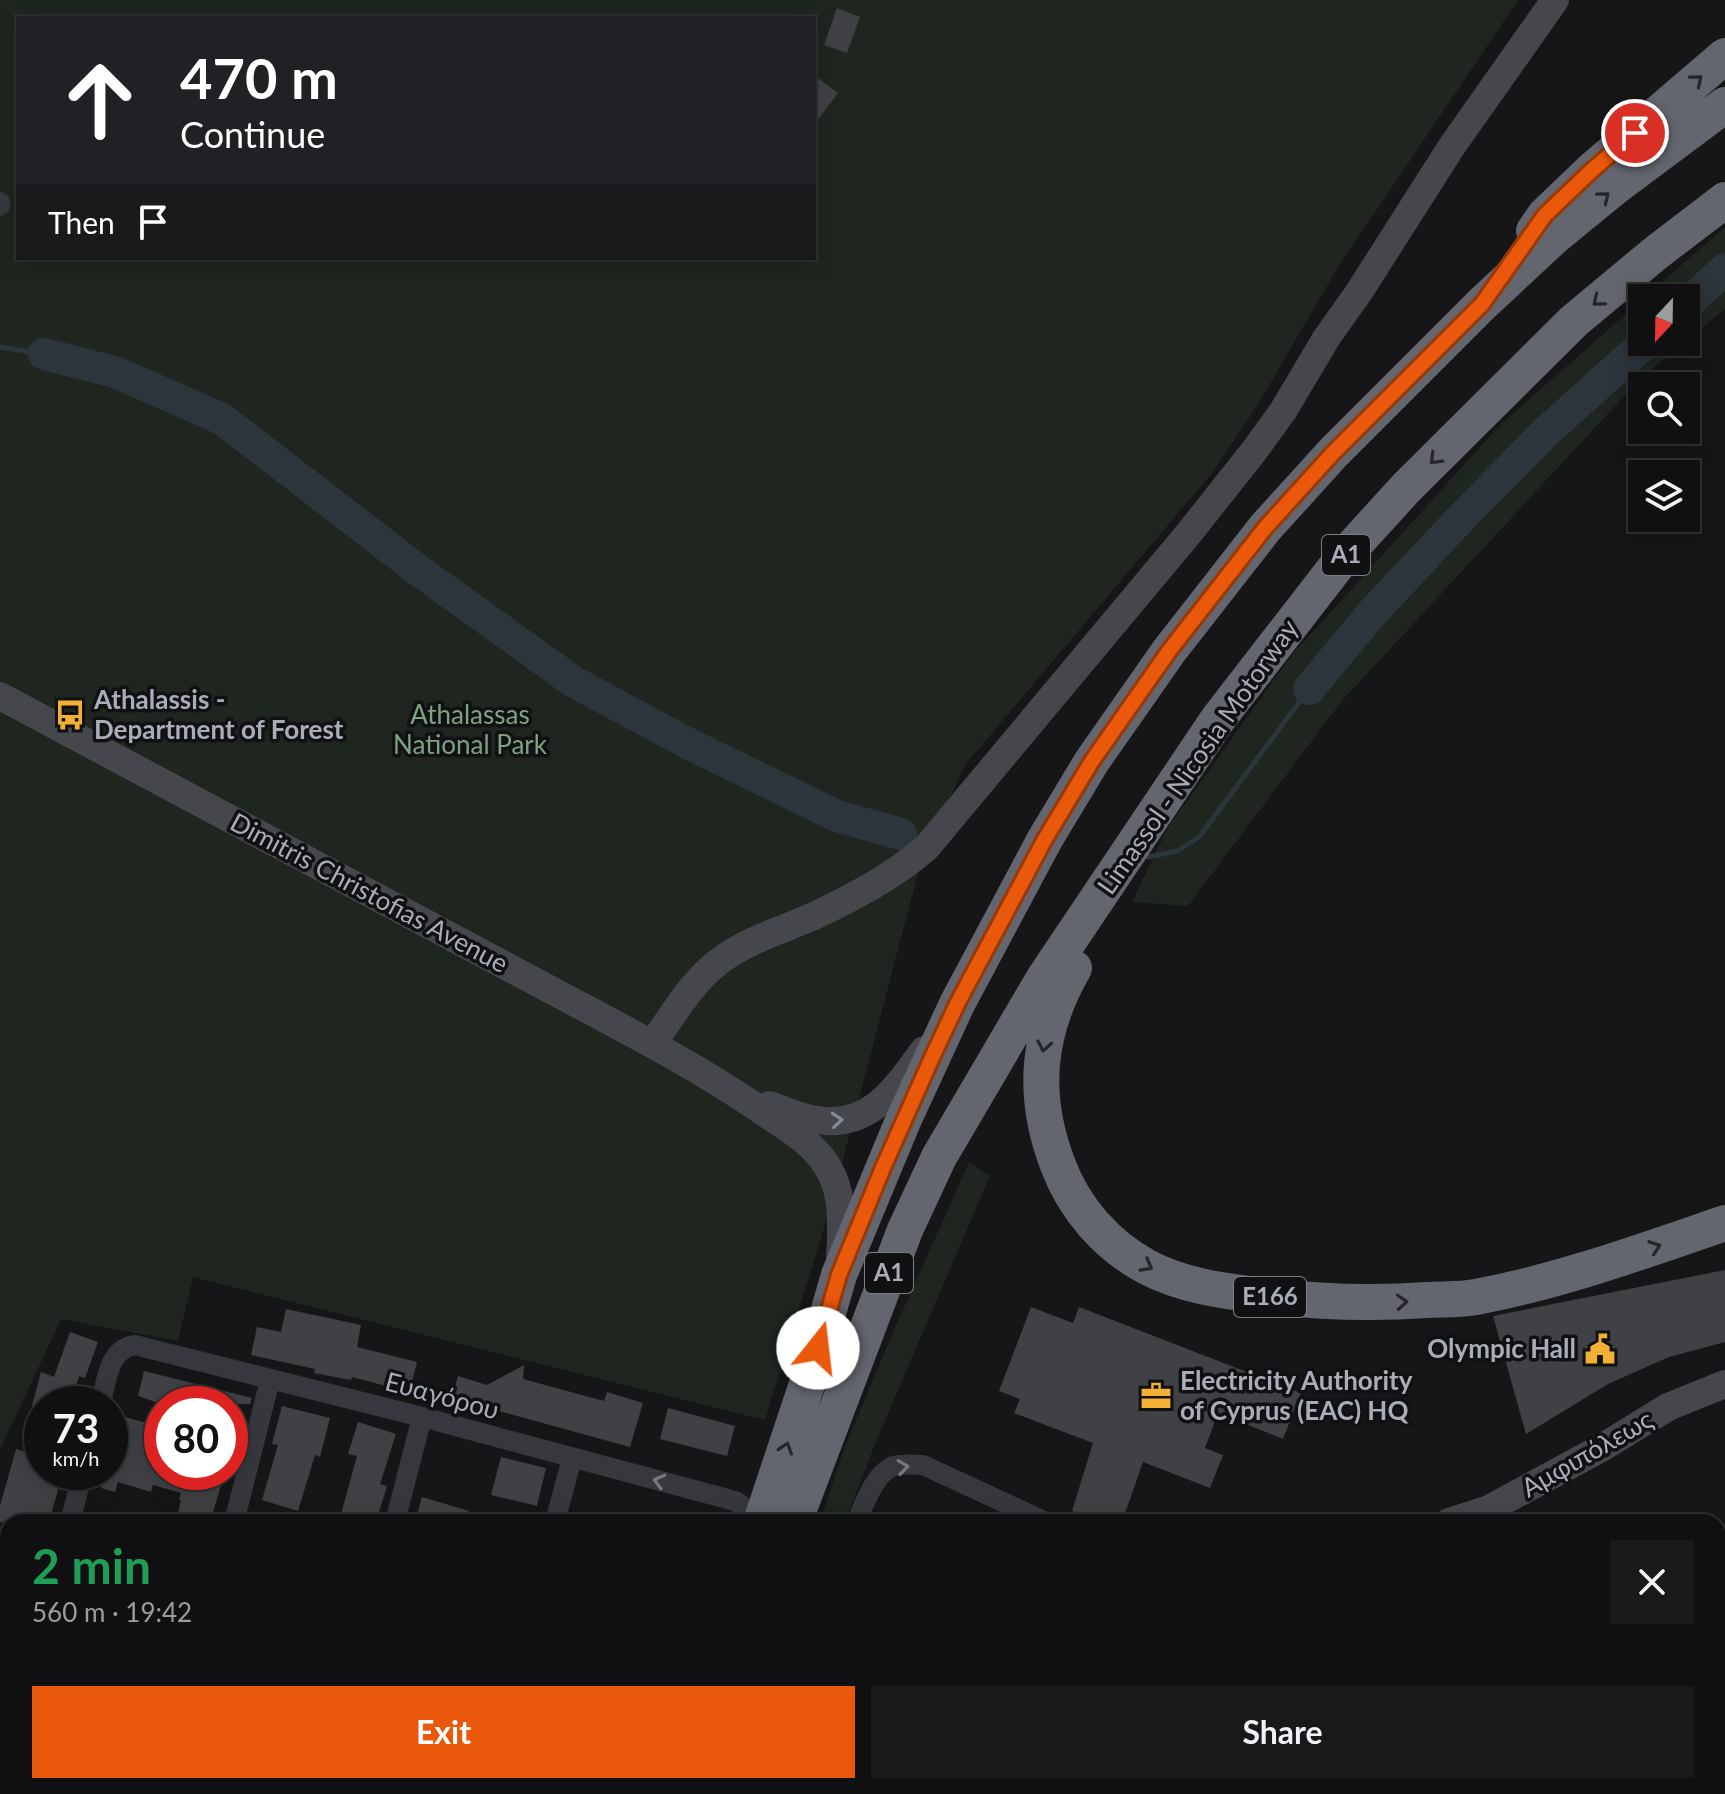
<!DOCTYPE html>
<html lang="en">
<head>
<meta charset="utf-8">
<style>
  :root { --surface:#101012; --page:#19191b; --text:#f1f3f6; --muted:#9c9d9f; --line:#303032; --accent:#ea580c }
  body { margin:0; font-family:Lato,sans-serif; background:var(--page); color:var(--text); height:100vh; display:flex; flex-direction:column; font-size:30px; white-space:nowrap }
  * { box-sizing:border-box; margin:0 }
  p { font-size:26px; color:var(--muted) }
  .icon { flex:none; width:44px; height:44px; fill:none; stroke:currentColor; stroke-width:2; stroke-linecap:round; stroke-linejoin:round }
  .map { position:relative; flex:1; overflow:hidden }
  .details { position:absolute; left:0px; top:1514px; width:1726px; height:280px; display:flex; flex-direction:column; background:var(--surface); border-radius:24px 24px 0 0; box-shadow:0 4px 20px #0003,0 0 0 2px var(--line) }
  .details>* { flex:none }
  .top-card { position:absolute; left:16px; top:16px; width:800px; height:244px; border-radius:0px; box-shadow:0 4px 20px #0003,0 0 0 2px var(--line); background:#202124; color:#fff; overflow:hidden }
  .needle { width:52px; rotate:202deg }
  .fabs { position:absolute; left:1628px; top:284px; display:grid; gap:16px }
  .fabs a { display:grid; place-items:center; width:72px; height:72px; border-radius:0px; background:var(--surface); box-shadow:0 4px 20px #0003,0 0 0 2px var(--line); font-size:40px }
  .speed { position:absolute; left:24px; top:1386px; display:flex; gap:16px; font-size:40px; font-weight:700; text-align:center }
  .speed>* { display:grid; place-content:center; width:104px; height:104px; border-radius:50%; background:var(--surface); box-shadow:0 4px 20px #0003,0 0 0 2px var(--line); line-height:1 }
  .speed small { font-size:20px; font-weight:400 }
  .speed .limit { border:12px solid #d22; background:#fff; color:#111 }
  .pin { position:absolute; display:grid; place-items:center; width:68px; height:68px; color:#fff; margin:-34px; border:4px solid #fff; border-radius:50%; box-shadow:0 2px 8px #0007 }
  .me { position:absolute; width:88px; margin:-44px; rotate:16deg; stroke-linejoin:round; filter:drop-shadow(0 0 6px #0008) }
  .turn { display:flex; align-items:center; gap:28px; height:168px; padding:0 32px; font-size:36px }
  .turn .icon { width:104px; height:104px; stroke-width:2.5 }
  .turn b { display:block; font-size:56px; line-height:68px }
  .then { display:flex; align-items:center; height:76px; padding:0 32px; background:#0003; gap:16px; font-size:30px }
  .round { display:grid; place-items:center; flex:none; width:84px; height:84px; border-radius:0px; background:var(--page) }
  .summary { display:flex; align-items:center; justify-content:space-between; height:136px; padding:0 32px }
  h1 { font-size:48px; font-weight:700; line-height:60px; color:#1e9e55 }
  .button { display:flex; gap:16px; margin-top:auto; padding:16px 32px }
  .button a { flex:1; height:92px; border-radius:0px; background:var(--accent); color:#fff; font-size:32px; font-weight:700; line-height:92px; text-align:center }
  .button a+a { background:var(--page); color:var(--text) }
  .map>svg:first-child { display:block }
  .green { fill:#1e261f; fill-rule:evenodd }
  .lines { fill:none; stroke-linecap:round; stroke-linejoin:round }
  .stream { stroke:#2c353c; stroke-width:5 }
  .river { stroke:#2c353c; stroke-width:32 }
  .building { fill:#404145 }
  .street { stroke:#37383d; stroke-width:20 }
  .secondary { stroke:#45474d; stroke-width:28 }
  .primary { stroke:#53555c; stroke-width:30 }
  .highway { stroke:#63666e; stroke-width:36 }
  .oneway { stroke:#26262a }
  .oneway2 { stroke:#858993 }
  .oneway3 { stroke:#757881 }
  .route-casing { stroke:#983908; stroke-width:20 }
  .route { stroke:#ea580c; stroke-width:14 }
  .labels { text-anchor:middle; stroke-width:7; stroke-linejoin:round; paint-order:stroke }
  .shield { fill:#111113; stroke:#7b7e86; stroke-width:2 }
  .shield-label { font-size:24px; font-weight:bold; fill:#a8adb8 }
  .poi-label { font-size:26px; font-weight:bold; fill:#a8adb8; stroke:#111113; text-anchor:start }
  .park-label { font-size:26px; fill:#7fa381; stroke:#111113 }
  .street-label { font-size:26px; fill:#a8adb8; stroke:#111113 }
</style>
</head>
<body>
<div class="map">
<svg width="1725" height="1794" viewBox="0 0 1725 1794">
  <rect width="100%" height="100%" fill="#161618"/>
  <!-- green -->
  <path class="green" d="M0,0H1518L1337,269L1259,403L1212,473L965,765L921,862L831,1205L765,1420L193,1277L178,1341L61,1319L0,1450ZM18,18H814V258H18Z
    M1725,227V309L1686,341V298H1644Z
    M1642,300V342H1685L1641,378L1341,702L1188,906L1132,902L1167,829L1291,656L1500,425Z
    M969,1162L990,1176L875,1444L845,1522H820L845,1446L895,1328Z"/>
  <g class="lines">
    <!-- stream -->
    <path class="stream" d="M0,347L44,354
      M1148,857L1178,851L1199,837L1309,689"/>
    <!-- river -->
    <path class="river" d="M1686,305L1725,269
      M44,354L115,372L222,419L418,570L574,682L691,745L837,816L901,834
      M1309,689L1373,612L1463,516L1548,430L1646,342"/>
  </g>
  <!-- building -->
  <path class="building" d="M837,8L860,17L847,53L824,45Z
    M814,75L838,93L814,125Z
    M1725,1270V1342L1669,1357L1608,1384L1526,1434L1493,1316Z
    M1031,1307L1073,1323L1079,1307L1301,1393L1283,1439L1218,1413L1205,1448L1223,1455L1210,1488L1143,1462L1122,1522H1111L1072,1511L1093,1443L1014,1413L1020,1399L999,1391Z
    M286,1309L361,1325L357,1347L417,1362L409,1392L352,1377L351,1380L314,1373L315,1369L251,1355L257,1327L281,1332Z
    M70,1332L98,1342L85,1378L79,1376L70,1404H42V1429L27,1424L41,1372L54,1377Z
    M524,1365L523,1379L604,1401L607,1392L643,1403L630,1447L452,1398L458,1376L487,1385Z
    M144,1371L252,1398L250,1404H161L138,1396Z
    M282,1406L330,1418L320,1457L315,1455L298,1511L262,1500L278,1445L272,1444Z
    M668,1408L735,1426L727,1456L660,1439Z
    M122,1416L160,1427L156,1446L162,1448L155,1472H225L210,1522H176L181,1500L179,1499L181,1493L153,1485L151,1492L118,1482L115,1492L101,1488L106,1472H110V1459Z
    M358,1422L396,1434L380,1484L387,1486L376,1522H369L341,1514L357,1456L348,1454Z
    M16,1449L42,1457V1472H63L49,1522H0V1506Z
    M501,1457L546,1468L537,1506L491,1495Z
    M422,1497L469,1511L466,1522H415Z"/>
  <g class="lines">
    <!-- street -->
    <path class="street" d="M0,202V206
      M101,1404C106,1382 108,1349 135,1345L422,1417L735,1501L746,1508L756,1522
      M70,1522L83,1472
      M234,1522L270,1380
      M395,1522L422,1417
      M555,1522L572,1458
      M856,1522C865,1504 872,1478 891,1467C900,1463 913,1465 923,1465L1046,1522
      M0,1624L8,1626
      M1387,1786L1395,1794
      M1674,1786L1683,1794
      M1,1794L8,1766
      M164,1794L166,1786
      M325,1794L327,1786
      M484,1794L486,1786"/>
    <!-- secondary -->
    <path class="secondary" d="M0,696C184,794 367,892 551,990C622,1028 695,1065 762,1111C781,1124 804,1137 819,1155C845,1185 842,1221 840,1259
      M652,1044C672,1017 690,984 717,963C746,940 783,930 816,915C856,896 893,876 926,848L1189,533L1254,451L1283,411L1327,337L1359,292L1452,146L1555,0
      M770,1105C786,1111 801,1118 817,1120C870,1129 897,1087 924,1050
      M1449,1522L1489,1509L1603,1447L1668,1407L1725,1384
      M909,1794L916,1786"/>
    <!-- primary -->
    <path class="primary" d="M773,1786L780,1794
      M671,1794L674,1786
      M717,1794L727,1792L739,1794"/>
    <!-- highway -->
    <path class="highway" d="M1534,231L1545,215L1591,171L1725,56
      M1074,968C1037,1032 1031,1095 1058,1165C1074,1208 1106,1245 1147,1267C1181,1285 1221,1291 1258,1295C1315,1302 1371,1304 1427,1300C1443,1299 1460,1300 1476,1297C1561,1281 1643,1251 1725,1223
      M761,1522L811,1372L839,1275L903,1121L957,1004L1045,839L1092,761L1169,651L1265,528L1333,453L1482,304L1554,237L1615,187L1725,105
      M794,1522L905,1230L939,1157L1044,978L1218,719L1345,555L1406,488L1574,321L1657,252L1725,200"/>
  </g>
  <!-- one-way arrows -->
  <defs><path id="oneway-chevron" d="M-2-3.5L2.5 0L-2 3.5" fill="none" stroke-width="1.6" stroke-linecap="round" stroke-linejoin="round" transform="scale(2)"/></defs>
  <g class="oneway">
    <use href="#oneway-chevron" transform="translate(1697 80) rotate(-40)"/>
    <use href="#oneway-chevron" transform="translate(1604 197) rotate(-39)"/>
    <use href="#oneway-chevron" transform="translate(1598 301) rotate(140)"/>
    <use href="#oneway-chevron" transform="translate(1435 459) rotate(135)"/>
    <use href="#oneway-chevron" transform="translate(1044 1046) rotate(100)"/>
    <use href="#oneway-chevron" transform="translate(1655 1247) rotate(-19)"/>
    <use href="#oneway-chevron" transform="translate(1147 1266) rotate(29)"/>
    <use href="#oneway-chevron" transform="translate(1402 1302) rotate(-4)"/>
    <use href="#oneway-chevron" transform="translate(786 1448) rotate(-72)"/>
  </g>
  <use class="oneway2" href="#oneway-chevron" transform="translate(837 1120) rotate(-5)"/>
  <g class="oneway3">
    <use href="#oneway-chevron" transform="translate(903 1467) rotate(-7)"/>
    <use href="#oneway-chevron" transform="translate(659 1481) rotate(-165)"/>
  </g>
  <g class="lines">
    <!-- route casing -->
    <g class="route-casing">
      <path id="route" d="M818,1348L839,1275L882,1170L930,1062L957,1004L1045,839L1092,761L1169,651L1265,528L1333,453L1482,304L1545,215L1591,171L1635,133"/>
    </g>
    <!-- route -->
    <use href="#route" class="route"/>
  </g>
  <!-- icons -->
  <defs>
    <g id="bus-bare" transform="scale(2.4)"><path d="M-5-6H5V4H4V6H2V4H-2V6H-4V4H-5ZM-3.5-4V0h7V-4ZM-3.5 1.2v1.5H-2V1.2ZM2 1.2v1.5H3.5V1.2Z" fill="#f2b134" stroke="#111113" stroke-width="2.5" paint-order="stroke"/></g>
    <g id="civic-bare" transform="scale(2.4)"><path d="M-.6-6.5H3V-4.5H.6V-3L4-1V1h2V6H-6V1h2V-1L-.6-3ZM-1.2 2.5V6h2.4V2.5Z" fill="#f2b134" stroke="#111113" stroke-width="2.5" paint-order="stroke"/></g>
    <g id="office-bare" transform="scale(2.4)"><path d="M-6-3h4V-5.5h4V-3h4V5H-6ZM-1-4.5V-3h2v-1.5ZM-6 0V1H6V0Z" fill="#f2b134" stroke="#111113" stroke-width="2.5" paint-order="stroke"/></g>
  </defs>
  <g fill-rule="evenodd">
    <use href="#bus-bare" x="70" y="715"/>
    <use href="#civic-bare" x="1600" y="1349"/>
    <use href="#office-bare" x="1156" y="1396"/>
  </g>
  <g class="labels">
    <!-- shield labels -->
    <g class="shield">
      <rect x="1322" y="535" width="48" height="40" rx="6"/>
      <rect x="865" y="1253" width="48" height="40" rx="6"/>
      <rect x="1234" y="1277" width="72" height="40" rx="6"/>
    </g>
    <g class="shield-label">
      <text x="1346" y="563">A1</text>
      <text x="889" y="1281">A1</text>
      <text x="1270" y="1305">E166</text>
    </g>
    <!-- poi labels -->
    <g class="poi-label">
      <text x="94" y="709">Athalassis -<tspan x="94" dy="30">Department of Forest</tspan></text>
      <text x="1576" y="1358" text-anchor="end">Olympic Hall</text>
      <text x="1180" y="1390">Electricity Authority<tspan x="1180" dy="30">of Cyprus (EAC) HQ</tspan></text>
    </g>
    <!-- park labels -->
    <g class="park-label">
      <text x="470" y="724">Athalassas<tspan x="470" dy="30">National Park</tspan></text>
    </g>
    <!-- street labels -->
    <g class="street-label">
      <text transform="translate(1198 757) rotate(-55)" y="9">Limassol - Nicosia Motorway</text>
      <text transform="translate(369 893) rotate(28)" y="9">Dimitris Christofias Avenue</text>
      <text transform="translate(442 1396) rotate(15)" y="9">Ευαγόρου</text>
      <text transform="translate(1587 1454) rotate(-30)" y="9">Αμφιπόλεως</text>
    </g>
  </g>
</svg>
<div class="fabs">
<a><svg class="needle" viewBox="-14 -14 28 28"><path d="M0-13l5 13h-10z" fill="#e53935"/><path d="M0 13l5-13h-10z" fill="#9c9d9f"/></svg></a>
<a><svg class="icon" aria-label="search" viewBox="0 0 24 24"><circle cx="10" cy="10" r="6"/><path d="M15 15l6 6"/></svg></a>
<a><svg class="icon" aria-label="layers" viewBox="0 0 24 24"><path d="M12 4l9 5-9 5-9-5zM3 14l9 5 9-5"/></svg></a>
</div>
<div class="speed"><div>73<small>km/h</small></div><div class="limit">80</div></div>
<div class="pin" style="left:1635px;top:133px;background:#d93025"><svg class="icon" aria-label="arrive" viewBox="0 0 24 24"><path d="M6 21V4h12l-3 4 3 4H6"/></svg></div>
<svg class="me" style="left:818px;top:1348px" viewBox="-20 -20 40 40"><circle r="19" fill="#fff"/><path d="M0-13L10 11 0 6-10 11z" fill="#ea580c"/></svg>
<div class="top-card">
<div class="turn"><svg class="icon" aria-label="ahead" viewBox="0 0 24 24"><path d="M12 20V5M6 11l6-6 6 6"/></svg><div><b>470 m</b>Continue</div></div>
<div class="then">Then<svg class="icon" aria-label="arrive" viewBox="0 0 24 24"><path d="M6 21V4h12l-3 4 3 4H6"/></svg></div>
</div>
<section class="details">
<div class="summary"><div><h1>2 min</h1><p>560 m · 19:42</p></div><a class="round"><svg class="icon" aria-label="close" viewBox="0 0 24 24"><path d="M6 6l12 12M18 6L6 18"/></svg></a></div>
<div class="button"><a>Exit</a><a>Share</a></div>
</section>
</div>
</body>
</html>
